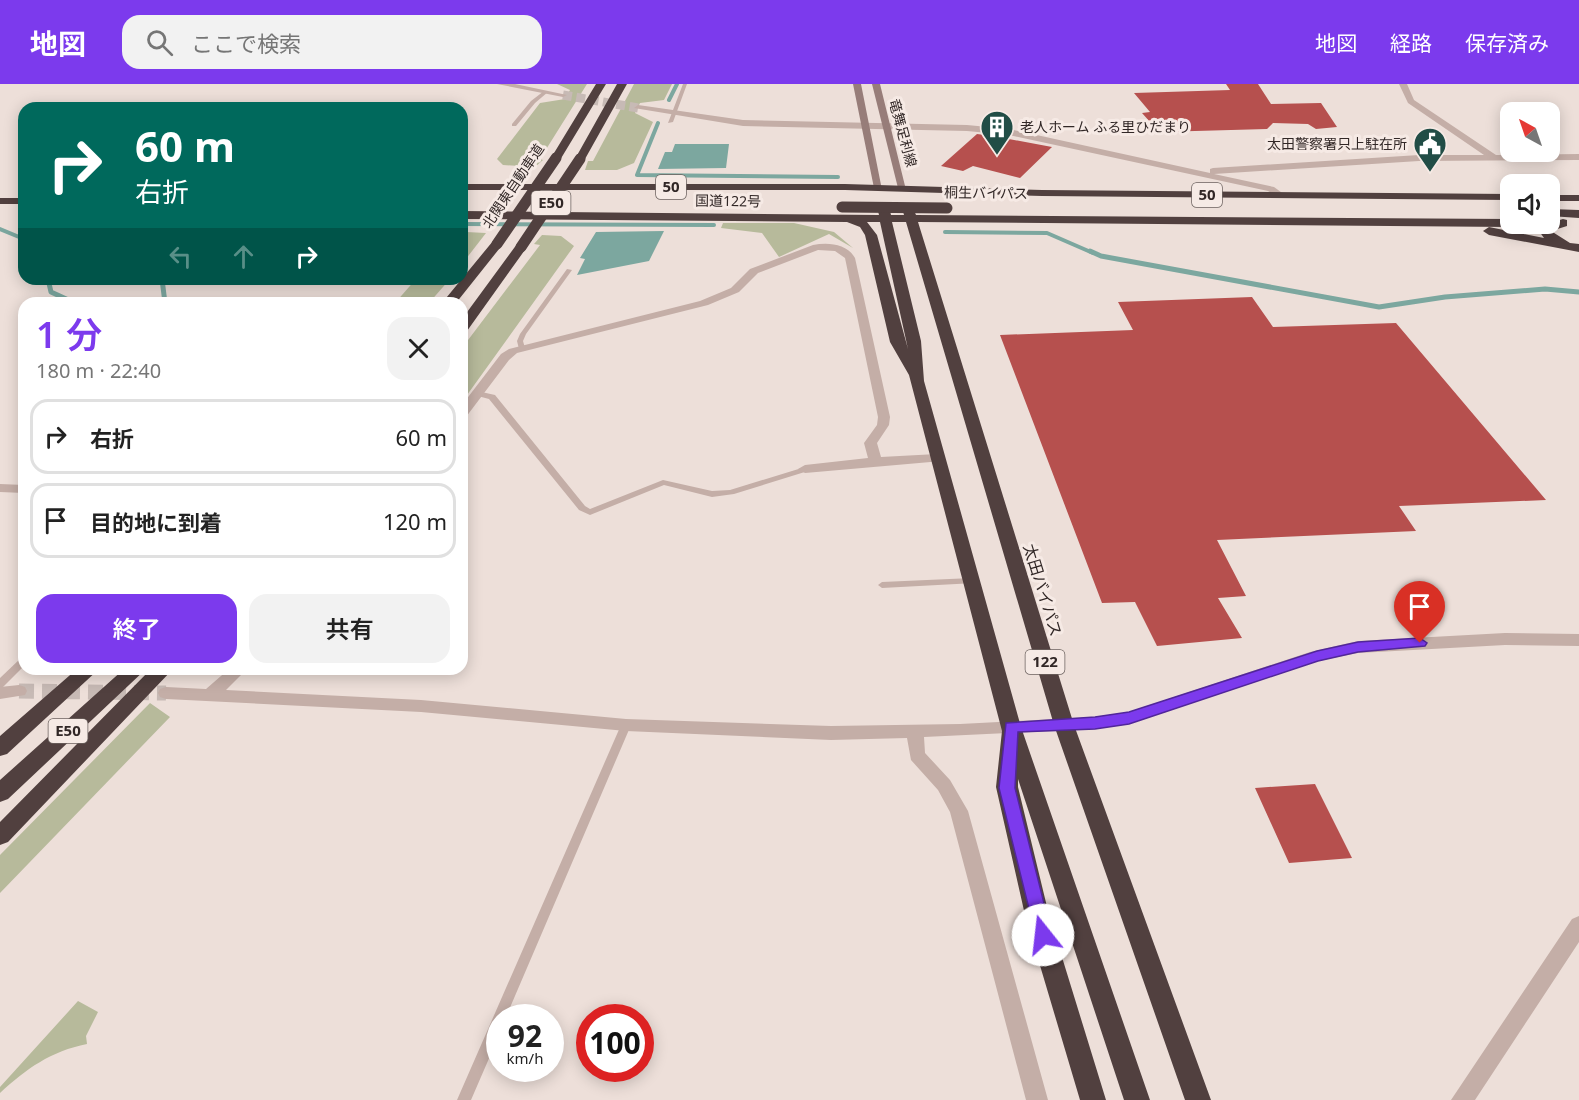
<!DOCTYPE html>
<html lang="ja">
<head>
<meta charset="utf-8">
<style>
  :root { --surface:#fff; --page:#f2f2f2; --text:#222; --muted:#767676; --line:#e0e0e0; --accent:#7c3aed }
  body { margin:0; font-family:"Noto Sans","Noto Sans JP",sans-serif; background:var(--page); color:var(--text); height:100vh; display:flex; flex-direction:column; font-size:22px; white-space:nowrap }
  * { box-sizing:border-box; margin:0 }
  p { font-size:20px; color:var(--muted) }
  .icon { flex:none; width:33px; height:33px; fill:none; stroke:currentColor; stroke-width:2; stroke-linecap:round; stroke-linejoin:round }
  .map { position:relative; flex:1; overflow:hidden }
  .sheet { position:absolute; left:18px; top:213px; width:450px; height:378px; display:flex; flex-direction:column; background:var(--surface); border-radius:18px; box-shadow:0 3px 15px #0003 }
  .sheet>* { flex:none }
  .hud { position:absolute; left:18px; top:18px; width:450px; height:183px; border-radius:18px; box-shadow:0 3px 15px #0003; background:#00695c; color:#fff; overflow:hidden }
  .needle { width:39px; rotate:320deg }
  .controls { position:absolute; left:1500px; top:18px; display:grid; gap:12px }
  .controls a { display:grid; place-items:center; width:60px; height:60px; border-radius:12px; background:var(--surface); box-shadow:0 3px 15px #0003; font-size:30px }
  .speed { position:absolute; left:486px; top:920px; display:flex; gap:12px; font-size:30px; font-weight:700; text-align:center }
  .speed>* { display:grid; place-content:center; width:78px; height:78px; border-radius:50%; background:var(--surface); box-shadow:0 3px 15px #0003; line-height:1 }
  .speed small { font-size:15px; font-weight:400 }
  .speed .limit { border:9px solid #d22; background:#fff; color:#111 }
  .pin { position:absolute; display:grid; place-items:center; width:51px; height:51px; color:#fff; margin:-62px -26px; border-radius:50% 50% 50% 0; rotate:-45deg; box-shadow:0 0 6px #0007 }
  .pin .icon { rotate:45deg }
  .me { position:absolute; width:66px; margin:-33px; rotate:344deg; stroke-linejoin:round; filter:drop-shadow(0 0 4px #0008) }
  .turn { display:flex; align-items:center; gap:21px; height:126px; padding:0 18px; font-size:27px }
  .turn .icon { width:78px; height:78px; stroke-width:2.5 }
  .turn b { display:block; font-size:42px; line-height:51px }
  .lanes { display:flex; align-items:center; height:57px; padding:0 18px; background:#0003; justify-content:center; gap:30px; direction:ltr }
  .lanes .off { opacity:.35 }
  .round { display:grid; place-items:center; flex:none; width:63px; height:63px; border-radius:18px; background:var(--page) }
  .summary { display:flex; align-items:center; justify-content:space-between; height:102px; padding:0 18px }
  h1 { font-size:36px; font-weight:600; line-height:45px; color:var(--accent) }
  .button { display:flex; gap:12px; margin-top:auto; padding:12px 18px }
  .button a { flex:1; height:69px; border-radius:18px; background:var(--accent); color:#fff; font-size:24px; font-weight:600; line-height:69px; text-align:center }
  .button a+a { background:var(--page); color:var(--text) }
  ul { padding:0; list-style:none }
  li { display:flex; align-items:center; gap:18px; height:75px; margin:0 12px 9px; padding:0 6px; border:3px solid var(--line); border-radius:18px }
  li div { flex:1 }
  li b { display:block; font-size:22px }
  li em { font-style:normal }
  header { display:flex; align-items:center; gap:36px; box-sizing:border-box; height:84px; padding:0 30px; background:var(--accent); color:#fff }
  header strong { font-size:28px }
  nav { display:flex; gap:33px; margin-inline-start:auto; font-size:21px }
  .search { width:420px; height:54px; background:var(--page); display:flex; align-items:center; gap:15px; box-sizing:border-box; padding:0 21px; border-radius:18px; color:var(--muted); font-size:22px }
  .map>svg:first-child { display:block }
  .green { fill:#b7ba9b }
  .water { fill:#7ca79f }
  .lines { fill:none; stroke-linecap:round; stroke-linejoin:round }
  .stream-far1 { stroke:#7ca79f; stroke-width:4 }
  .stream { stroke:#7ca79f; stroke-width:5 }
  .building { fill:#b6504e }
  .street-tunnel-far1 { stroke:#c7bab5; stroke-width:9; stroke-dasharray:9 4.5; stroke-linecap:butt }
  .street-tunnel { stroke:#c7bab5; stroke-width:15; stroke-dasharray:15 8; stroke-linecap:butt }
  .lane { fill:#c4aea7; fill-rule:evenodd }
  .street { fill:#c4aea7; fill-rule:evenodd }
  .secondary { fill:#977d79; fill-rule:evenodd }
  .highway { fill:#51403f; fill-rule:evenodd }
  .highway-bridge { stroke:#51403f; stroke-width:11 }
  .route { fill:#7c3aed; stroke:#51269a; stroke-width:1.5 }
  .labels { text-anchor:middle; stroke-width:6; stroke-linejoin:round; paint-order:stroke }
  .far-poi-label { font-size:14px; fill:#312726; stroke:#f6eae5; text-anchor:start }
  .far-street-label { font-size:14px; fill:#312726; stroke:#f6eae5 }
  .shield { fill:#f6eae5; stroke:#6c625f; stroke-width:1.5 }
  .shield-label { font-size:15px; font-weight:bold; fill:#312726 }
  .street-label { font-size:16px; fill:#312726; stroke:#f6eae5 }
</style>
</head>
<body>
<header>
<strong>地図</strong>
<div class="search"><svg class="icon" aria-label="search" viewBox="0 0 24 24"><circle cx="10" cy="10" r="6"/><path d="M15 15l6 6"/></svg>ここで検索</div>
<nav><a>地図</a><a>経路</a><a>保存済み</a></nav>
</header>
<div class="map">
<svg width="1579" height="1016" viewBox="0 0 1579 1016">
  <rect width="100%" height="100%" fill="#eddfd9"/>
  <!-- green -->
  <path class="green" d="M557,0H587L540,75L543,76L535,83L503,81L497,75L540,19L565,15L570,6Z
    M634,0H672L664,16L640,19L635,29L653,38L634,79L617,86H585L588,77H593Z
    M723,139H794L834,148L853,164L829,150L779,173L762,149L721,144Z
    M466,148L486,149L462,180V149Z
    M542,151L561,152L574,162L462,318V264L540,161L534,160Z
    M416,195H450L429,219H395Z
    M150,619L170,633L0,809V771Z
    M78,917L98,928L86,952L87,960C51,967 26,985 0,1009V1003Z"/>
  <!-- water -->
  <path class="water" d="M675,60H729L726,84L658,85L665,68H672Z
    M664,147L649,177L577,191L585,175L580,174L596,148Z"/>
  <g class="lines">
    <!-- stream-far1 -->
    <path class="stream-far1" d="M669,16L677,0
      M658,39L637,91L838,93
      M462,140L714,141
      M0,145L24,155
      M945,148L1047,149L1093,169"/>
    <!-- stream -->
    <path class="stream" d="M1090,167L1101,172L1379,223L1445,213L1545,205L1579,208
      M48,195L51,208L75,219
      M162,195L165,219"/>
  </g>
  <!-- building -->
  <path class="building" d="M1226,0H1258L1271,20L1321,19L1337,43L1316,45L1308,40L1273,39L1267,45L1159,48L1142,29L1150,28L1134,9L1230,6Z
    M977,50L993,52L1052,63L1020,94L973,82L963,87L941,82Z
    M1252,213L1273,243L1396,239L1546,416L1399,422L1416,447L1217,456L1246,512L1218,514L1242,554L1157,562L1135,518L1102,519L1000,251L1133,246L1118,218Z
    M1315,700L1352,774L1289,779L1255,704Z"/>
  <g class="lines">
    <!-- street-tunnel-far1 -->
    <path class="street-tunnel-far1" d="M563,11L638,24"/>
    <!-- street-tunnel -->
    <path class="street-tunnel" d="M19,607L166,609"/>
    <!-- lane -->
    <path class="lane" d="M683,0H687L673,38L668,39Z
      M544,7L548,8L535,19L516,42H512V40L531,17Z
      M567,185L572,186L526,250L523,257L525,264L523,265H519L517,257L520,250Z
      M474,307H477L495,311L585,422L590,425L663,396L712,407L730,406L805,383L809,385L808,387L734,410L712,413L664,401L590,431L579,426L489,315L474,311Z
      M972,494L976,497L975,499L882,504L878,501L882,498Z
      M24,573V582L3,603L0,604V594L21,574Z
      M626,637L630,638L631,641L506,933H500V949L471,1016H457L621,641L622,638Z"/>
    <!-- street -->
    <path class="street" d="M497,0H515L567,11L563,13Z
      M1399,0H1407L1414,16L1496,71L1579,70V76L1419,77L1214,90L1274,103L1285,111L1280,114L1268,107L1009,51L967,47L743,42L634,24L638,21L743,36L967,41L1009,45L1210,89V85L1213,84L1419,71H1484L1408,19Z
      M813,161C829,158 847,160 855,174L890,333L889,341L877,359L881,373L937,370L942,371L944,374L942,377L805,389L798,385L805,381L868,374L864,359L877,341L878,333L845,174L835,167L818,166L758,189L739,208L708,221L517,269L509,276L466,333L462,334V321L501,270L509,265L700,217L731,204L750,185Z
      M0,400L24,401V409L0,408Z
      M1505,549L1579,550V562L1505,561L1358,569L1318,577L1129,640L1095,645L924,653L925,669L950,696L968,727L1048,1016H1026L950,728L938,706L911,676L907,654L831,656L626,647L421,628L166,615L160,613L158,609L160,605L166,603L206,605L229,585H247L226,606L421,616L626,635L831,642L960,640L1095,633L1129,628L1310,568L1358,557Z
      M19,601L25,603L27,607L25,611L0,615V603Z
      M1579,832V858L1475,1016H1451L1572,835Z"/>
    <!-- secondary -->
    <path class="secondary" d="M853,0H861L882,106L874,104Z
      M872,0H880L906,106L898,104Z"/>
    <!-- highway -->
    <path class="highway" d="M596,0H606L560,76H552L551,74Z
      M617,0H627L585,75L576,77L575,75Z
      M462,100H845L1042,106L1510,110V116L1042,112L845,106H462Z
      M1550,111H1579V117H1550Z
      M0,114H24V120H0Z
      M883,119L889,123L891,131H904L902,124L908,120L912,122L916,131L1510,135V140H1516L1510,143L918,138L1074,641L1211,1016H1185L1054,641L906,138H892L921,257L924,297L1021,643L1150,1016H1124L1018,695V703L1049,831L1106,1016H1080L1025,831L996,703L1002,647L909,291L890,258L865,151L860,143L847,138L462,135V127L879,131L877,123ZM867,138H880L908,265L877,151Z
      M1550,125L1579,126V134L1550,132Z
      M1563,135L1567,136V142L1551,147L1570,159L1579,160V168L1489,151L1483,147L1489,143L1544,154L1539,147L1546,140Z
      M497,156L503,160L456,219H442L493,157Z
      M521,159L527,163L467,247L462,248V235L517,160Z
      M77,585H99L7,670L0,672V652Z
      M124,585H146L8,715L0,718V696Z
      M151,585H173L8,758L0,761V738Z"/>
    <!-- highway-bridge -->
    <path class="highway-bridge" d="M842,123L947,124
      M497,160L556,74
      M521,163L580,75"/>
  </g>
  <!-- route -->
  <path class="route" d="M1420,554L1427,559L1425,562L1358,568L1318,577L1129,640L1095,645L1018,648L1015,704L1052,851L1049,857L1043,859L1037,857L999,704L1006,639L1095,633L1129,628L1317,567L1358,558Z"/>
  <!-- icons -->
  <defs>
    <g id="building-pin" transform="scale(1.725)"><path d="M0 17L-7.5 6A9.5 9.5 0 1 1 7.5 6Z" fill="#214d46" stroke="#f6eae5"/><path d="M-4-6H4V6H1V3H-1V6H-4ZM-2.5-4.3h1.7v1.8h-1.7ZM.8-4.3h1.7v1.8H.8ZM-2.5-1h1.7V.8h-1.7ZM.8-1h1.7V.8H.8Z" fill="#fff"/></g>
    <g id="civic-pin" transform="scale(1.725)"><path d="M0 17L-7.5 6A9.5 9.5 0 1 1 7.5 6Z" fill="#214d46" stroke="#f6eae5"/><path d="M-.6-6.5H3V-4.5H.6V-3L4-1V1h2V6H-6V1h2V-1L-.6-3ZM-1.2 2.5V6h2.4V2.5Z" fill="#fff"/></g>
  </defs>
  <g fill-rule="evenodd">
    <use href="#building-pin" x="997" y="43"/>
    <use href="#civic-pin" x="1430" y="60"/>
  </g>
  <g class="labels">
    <!-- far-poi labels -->
    <g class="far-poi-label">
      <text x="1020" y="48">老人ホーム ふる里ひだまり</text>
      <text x="1407" y="65" text-anchor="end">太田警察署只上駐在所</text>
    </g>
    <!-- far-street labels -->
    <g class="far-street-label">
      <text transform="translate(903 49) rotate(75)" y="5">竜舞足利線</text>
      <text transform="translate(513 102) rotate(-56)" y="5">北関東自動車道</text>
      <text transform="translate(986 109) rotate(1)" y="5">桐生バイパス</text>
      <text transform="translate(728 117) rotate(1)" y="5">国道122号</text>
    </g>
    <!-- shield labels -->
    <g class="shield">
      <rect x="656" y="91" width="30" height="24" rx="4.5"/>
      <rect x="1192" y="99" width="30" height="24" rx="4.5"/>
      <rect x="531.5" y="107" width="39" height="24" rx="4.5"/>
      <rect x="1025.5" y="566" width="39" height="24" rx="4.5"/>
      <rect x="48.5" y="635" width="39" height="24" rx="4.5"/>
    </g>
    <g class="shield-label">
      <text x="671" y="108">50</text>
      <text x="1207" y="116">50</text>
      <text x="551" y="124">E50</text>
      <text x="1045" y="583">122</text>
      <text x="68" y="652">E50</text>
    </g>
    <!-- street labels -->
    <g class="street-label">
      <text transform="translate(1043 506) rotate(73)" y="6">太田バイパス</text>
    </g>
  </g>
</svg>
<div class="controls">
<a><svg class="needle" viewBox="-14 -14 28 28"><path d="M0-13l5 13h-10z" fill="#e53935"/><path d="M0 13l5-13h-10z" fill="#767676"/></svg></a>
<a><svg class="icon" aria-label="sound" viewBox="0 0 24 24"><path d="M4 9h4l5-4v14l-5-4H4zM17 9q2 3 0 6"/></svg></a>
</div>
<div class="speed"><div>92<small>km/h</small></div><div class="limit">100</div></div>
<div class="pin" style="left:1420px;top:559px;background:#d93025"><svg class="icon" aria-label="arrive" viewBox="0 0 24 24"><path d="M6 21V4h12l-3 4 3 4H6"/></svg></div>
<svg class="me" style="left:1043px;top:851px" viewBox="-20 -20 40 40"><circle r="19" fill="#fff"/><path d="M0-13L10 11 0 6-10 11z" fill="#7c3aed"/></svg>
<div class="hud">
<div class="turn"><svg class="icon" aria-label="right" viewBox="0 0 24 24"><path d="M7 20v-9h11M14 6l5 5-5 5"/></svg><div><b>60 m</b>右折</div></div>
<div class="lanes"><svg class="icon off" aria-label="left" viewBox="0 0 24 24"><path d="M17 20v-9H6M10 6l-5 5 5 5"/></svg><svg class="icon off" aria-label="ahead" viewBox="0 0 24 24"><path d="M12 20V5M6 11l6-6 6 6"/></svg><svg class="icon" aria-label="right" viewBox="0 0 24 24"><path d="M7 20v-9h11M14 6l5 5-5 5"/></svg></div>
</div>
<section class="sheet">
<div class="summary"><div><h1>1 分</h1><p>180 m · 22:40</p></div><a class="round"><svg class="icon" aria-label="close" viewBox="0 0 24 24"><path d="M6 6l12 12M18 6L6 18"/></svg></a></div>
<ul>
<li><svg class="icon" aria-label="right" viewBox="0 0 24 24"><path d="M7 20v-9h11M14 6l5 5-5 5"/></svg><div><b>右折</b></div><em>60 m</em></li>
<li><svg class="icon" aria-label="arrive" viewBox="0 0 24 24"><path d="M6 21V4h12l-3 4 3 4H6"/></svg><div><b>目的地に到着</b></div><em>120 m</em></li>
</ul>
<div class="button"><a>終了</a><a>共有</a></div>
</section>
</div>
</body>
</html>
